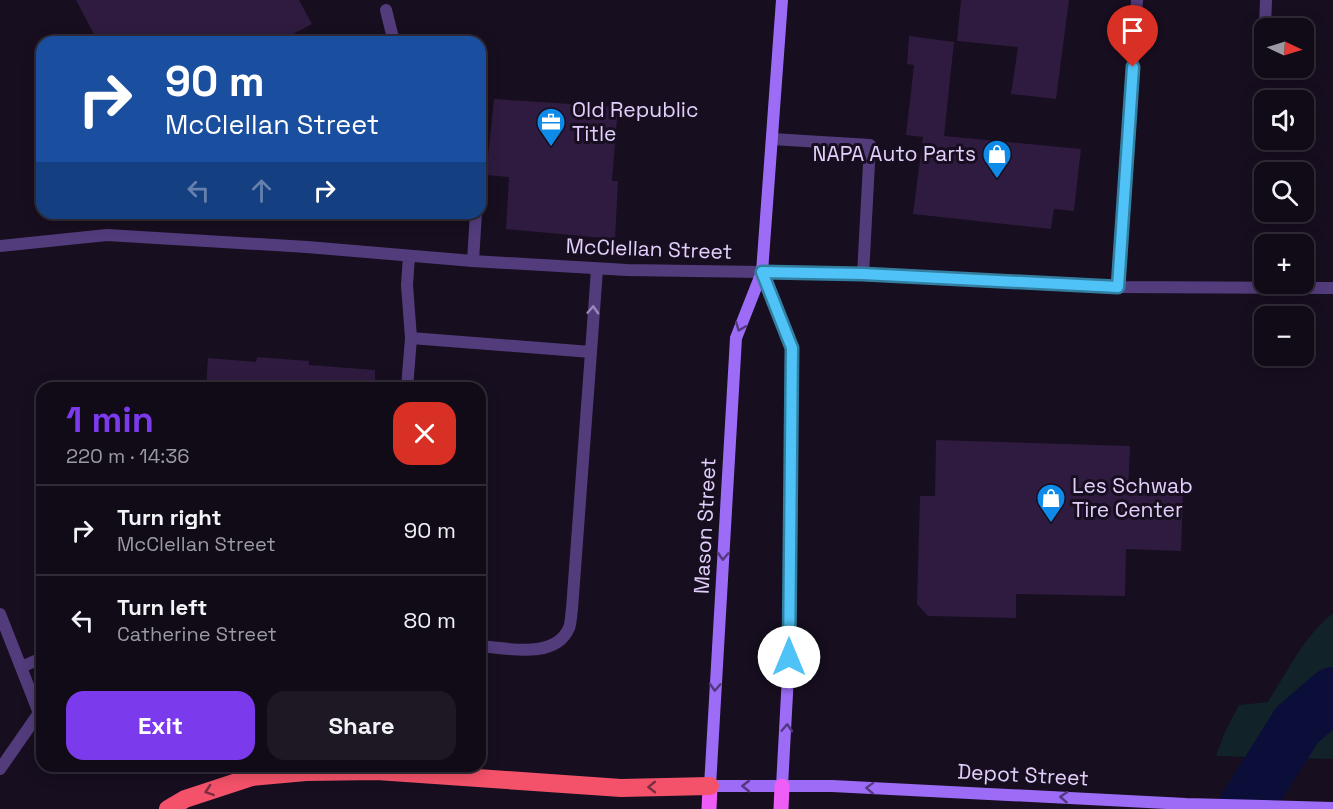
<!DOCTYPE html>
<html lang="en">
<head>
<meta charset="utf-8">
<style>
  :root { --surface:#110a17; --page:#1e1824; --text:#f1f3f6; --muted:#9c9aa1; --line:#302b36; --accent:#7c3aed }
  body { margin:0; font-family:"Space Grotesk",sans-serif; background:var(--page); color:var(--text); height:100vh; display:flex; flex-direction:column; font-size:22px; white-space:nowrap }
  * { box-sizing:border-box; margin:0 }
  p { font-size:20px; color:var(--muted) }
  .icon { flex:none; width:33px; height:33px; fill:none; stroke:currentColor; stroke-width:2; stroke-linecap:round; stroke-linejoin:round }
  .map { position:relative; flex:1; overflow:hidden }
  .details { position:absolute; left:36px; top:382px; width:450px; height:390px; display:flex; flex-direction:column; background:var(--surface); border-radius:18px; box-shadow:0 3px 15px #0003,0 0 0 2px var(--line) }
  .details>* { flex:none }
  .guide { position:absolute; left:36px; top:36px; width:450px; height:183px; border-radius:18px; box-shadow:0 3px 15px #0003,0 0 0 2px var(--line); background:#1a4fa0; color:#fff; overflow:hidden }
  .needle { width:39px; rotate:94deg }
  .buttons { position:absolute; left:1254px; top:18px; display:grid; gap:12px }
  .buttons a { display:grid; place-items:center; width:60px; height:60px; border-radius:12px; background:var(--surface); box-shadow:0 3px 15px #0003,0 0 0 2px var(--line); font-size:30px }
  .pin { position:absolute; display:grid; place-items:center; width:51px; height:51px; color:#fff; margin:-62px -26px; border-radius:50% 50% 50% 0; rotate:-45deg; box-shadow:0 0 6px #0007 }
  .pin .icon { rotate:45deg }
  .me { position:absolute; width:66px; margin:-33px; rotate:0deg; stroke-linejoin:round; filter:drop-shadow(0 0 4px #0008) }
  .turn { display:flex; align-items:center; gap:21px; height:126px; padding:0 30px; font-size:27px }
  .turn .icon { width:78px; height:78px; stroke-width:2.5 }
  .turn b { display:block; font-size:42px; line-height:51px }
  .lanes { display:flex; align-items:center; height:57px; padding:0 30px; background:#0003; justify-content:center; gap:30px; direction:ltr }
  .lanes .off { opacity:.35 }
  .round { display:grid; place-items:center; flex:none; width:63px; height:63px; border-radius:18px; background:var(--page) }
  .overview { display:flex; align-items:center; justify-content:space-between; height:102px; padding:0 30px }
  h1 { font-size:36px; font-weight:700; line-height:45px; color:var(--accent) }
  .action { display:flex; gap:12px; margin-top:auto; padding:12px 30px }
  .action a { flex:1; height:69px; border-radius:18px; background:var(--accent); color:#fff; font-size:24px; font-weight:700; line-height:69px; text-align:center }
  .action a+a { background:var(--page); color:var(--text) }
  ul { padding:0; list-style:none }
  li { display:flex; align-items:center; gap:18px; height:90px; padding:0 30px; border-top:2px solid var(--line) }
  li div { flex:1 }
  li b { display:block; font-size:22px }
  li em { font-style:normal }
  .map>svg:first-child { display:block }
  .green { fill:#112229 }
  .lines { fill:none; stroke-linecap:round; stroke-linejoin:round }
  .river { stroke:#0c0e3a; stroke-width:54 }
  .building { fill:#2e1b3f }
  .service { stroke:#533c7c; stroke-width:12 }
  .minor { stroke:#533c7c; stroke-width:12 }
  .tertiary { stroke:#533c7c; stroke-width:12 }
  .secondary { stroke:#9d6cf6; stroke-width:12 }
  .primary { stroke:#ee5df5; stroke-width:15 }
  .motorway { stroke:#f4526a; stroke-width:18 }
  .oneway { stroke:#9b86bc }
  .oneway2 { stroke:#533880 }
  .oneway3 { stroke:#7a2d41 }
  .route-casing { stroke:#337fa1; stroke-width:15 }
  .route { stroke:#4fc3f7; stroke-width:10 }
  .labels { text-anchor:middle; stroke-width:6; stroke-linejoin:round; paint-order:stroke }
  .poi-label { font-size:21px; fill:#e3cffc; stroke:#170e1f; text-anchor:start }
  .street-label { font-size:21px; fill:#e3cffc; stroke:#170e1f }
</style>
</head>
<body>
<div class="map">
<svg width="1333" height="809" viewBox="0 0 1333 809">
  <rect width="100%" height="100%" fill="#170e1f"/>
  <!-- green -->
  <path class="green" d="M1333,613V759L1216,756L1224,734L1239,705L1268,702C1287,672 1305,635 1333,613Z"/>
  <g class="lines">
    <!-- river -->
    <path class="river" d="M1244,809L1297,725L1333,694"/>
  </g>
  <!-- building -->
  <path class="building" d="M76,0H299L312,24L278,42H98Z
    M961,0H1069L1056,99L1011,94L1018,47L957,41Z
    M909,36L954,42L944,136L1081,149L1074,211L1054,209L1051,229L913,214L923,137L906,135L914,65L907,64Z
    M494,99L618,107L612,181H618L615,239L506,229L509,177L486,175Z
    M257,357L309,361V365L375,370V388H206L208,358L256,362Z
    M936,440L1130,446L1128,493L1183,494L1181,551L1126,549L1125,596L1016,594V618L928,616L917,604L920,496H935Z"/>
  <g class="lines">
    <!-- service -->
    <path class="service" d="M386,10L394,42
      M772,139L870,145L863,275
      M409,256L407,285L411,338
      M473,261L476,213
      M591,352L597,269
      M407,388L411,338L591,352L572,609C571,615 571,623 569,628C555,660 507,648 480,646
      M0,614L39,713L0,769
      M21,667L42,658"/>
    <!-- minor -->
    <path class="minor" d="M1265,28L1266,0
      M1263,71L1264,34
      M0,246L107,235L307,247L473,261L627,270L762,272
      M1118,287L1137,0"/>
    <!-- tertiary -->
    <path class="tertiary" d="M762,272L863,275L1118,287L1333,288"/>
    <!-- secondary -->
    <path class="secondary" d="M782,0L762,272L736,338L710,786H832L1186,804L1333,808
      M762,272L792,348L789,657L782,786"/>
    <!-- primary -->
    <path class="primary" d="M709,809L710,786
      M781,809L782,786"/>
    <!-- motorway -->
    <path class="motorway" d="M168,809L185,799L252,777L306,772L377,771L621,788L710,786"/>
  </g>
  <!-- one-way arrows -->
  <defs><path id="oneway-chevron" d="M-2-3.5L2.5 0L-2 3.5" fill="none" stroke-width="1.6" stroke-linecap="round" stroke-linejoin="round" transform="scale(1.5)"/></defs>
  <use class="oneway" href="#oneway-chevron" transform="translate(593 310) rotate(-87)"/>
  <g class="oneway2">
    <use href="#oneway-chevron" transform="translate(740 327) rotate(112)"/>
    <use href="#oneway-chevron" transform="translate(723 556) rotate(93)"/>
    <use href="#oneway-chevron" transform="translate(715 687) rotate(93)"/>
    <use href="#oneway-chevron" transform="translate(787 728) rotate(-87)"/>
    <use href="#oneway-chevron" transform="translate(746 786) rotate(180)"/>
    <use href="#oneway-chevron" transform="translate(870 788) rotate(-178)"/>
    <use href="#oneway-chevron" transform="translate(1064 797) rotate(-176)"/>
  </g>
  <g class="oneway3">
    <use href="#oneway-chevron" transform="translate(652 787) rotate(179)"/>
    <use href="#oneway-chevron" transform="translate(209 791) rotate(161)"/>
  </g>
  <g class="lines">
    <!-- route casing -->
    <g class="route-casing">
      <path id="route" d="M789,657L792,348L762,272L863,274L1118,287L1133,67"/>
    </g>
    <!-- route -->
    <use href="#route" class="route"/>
  </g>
  <!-- icons -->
  <defs>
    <g id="office-pin" transform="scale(1.5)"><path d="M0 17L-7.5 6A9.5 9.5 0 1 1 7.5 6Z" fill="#0e8be9" stroke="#170e1f"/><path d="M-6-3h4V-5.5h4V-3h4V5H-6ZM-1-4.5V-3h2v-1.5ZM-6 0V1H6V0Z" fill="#fff"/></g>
    <g id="shop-pin" transform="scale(1.5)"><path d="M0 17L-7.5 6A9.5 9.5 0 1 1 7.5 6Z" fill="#0e8be9" stroke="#170e1f"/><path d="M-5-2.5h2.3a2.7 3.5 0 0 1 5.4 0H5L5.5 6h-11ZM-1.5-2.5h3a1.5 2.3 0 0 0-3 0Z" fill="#fff"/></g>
  </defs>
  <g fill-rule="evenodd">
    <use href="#office-pin" x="551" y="122"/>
    <use href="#shop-pin" x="997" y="154"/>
    <use href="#shop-pin" x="1051" y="498"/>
  </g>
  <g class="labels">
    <!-- poi labels -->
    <g class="poi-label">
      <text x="572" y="117">Old Republic<tspan x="572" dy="24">Title</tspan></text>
      <text x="976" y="161" text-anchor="end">NAPA Auto Parts</text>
      <text x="1072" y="493">Les Schwab<tspan x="1072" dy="24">Tire Center</tspan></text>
    </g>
    <!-- street labels -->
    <g class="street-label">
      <text transform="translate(649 249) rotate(2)" y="7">McClellan Street</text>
      <text transform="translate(705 526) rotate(-87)" y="7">Mason Street</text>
      <text transform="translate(1023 775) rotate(3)" y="7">Depot Street</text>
    </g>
  </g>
</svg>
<div class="buttons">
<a><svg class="needle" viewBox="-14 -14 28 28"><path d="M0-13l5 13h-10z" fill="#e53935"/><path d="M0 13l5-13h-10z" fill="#9c9aa1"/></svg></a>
<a><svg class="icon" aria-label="sound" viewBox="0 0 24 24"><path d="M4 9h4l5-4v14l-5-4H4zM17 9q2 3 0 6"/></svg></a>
<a><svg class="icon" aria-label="search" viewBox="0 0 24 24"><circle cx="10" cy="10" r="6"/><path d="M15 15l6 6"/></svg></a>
<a>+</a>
<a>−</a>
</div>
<div class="pin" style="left:1133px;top:67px;background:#d93025"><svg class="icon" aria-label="arrive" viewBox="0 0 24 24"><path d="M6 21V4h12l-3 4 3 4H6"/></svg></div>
<svg class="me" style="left:789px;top:657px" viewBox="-20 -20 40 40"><circle r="19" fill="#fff"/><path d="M0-13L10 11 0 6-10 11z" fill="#4fc3f7"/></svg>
<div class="guide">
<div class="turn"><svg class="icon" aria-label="right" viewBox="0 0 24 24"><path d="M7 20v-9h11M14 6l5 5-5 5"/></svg><div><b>90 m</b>McClellan Street</div></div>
<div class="lanes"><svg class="icon off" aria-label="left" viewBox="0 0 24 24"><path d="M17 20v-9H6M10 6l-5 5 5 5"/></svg><svg class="icon off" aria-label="ahead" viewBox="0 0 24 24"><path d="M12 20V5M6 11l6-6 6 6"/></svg><svg class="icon" aria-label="right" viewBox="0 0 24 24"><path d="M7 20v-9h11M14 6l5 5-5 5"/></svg></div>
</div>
<section class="details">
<div class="overview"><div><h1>1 min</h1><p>220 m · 14:36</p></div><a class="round" style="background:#d93025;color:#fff"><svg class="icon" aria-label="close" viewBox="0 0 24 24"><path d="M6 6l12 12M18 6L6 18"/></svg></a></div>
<ul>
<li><svg class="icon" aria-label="right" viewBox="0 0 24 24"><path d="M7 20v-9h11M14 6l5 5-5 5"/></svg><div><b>Turn right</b><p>McClellan Street</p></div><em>90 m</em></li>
<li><svg class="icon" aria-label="left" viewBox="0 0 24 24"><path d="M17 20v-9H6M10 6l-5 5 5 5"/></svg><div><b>Turn left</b><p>Catherine Street</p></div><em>80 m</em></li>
</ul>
<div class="action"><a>Exit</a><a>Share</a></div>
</section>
</div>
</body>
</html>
